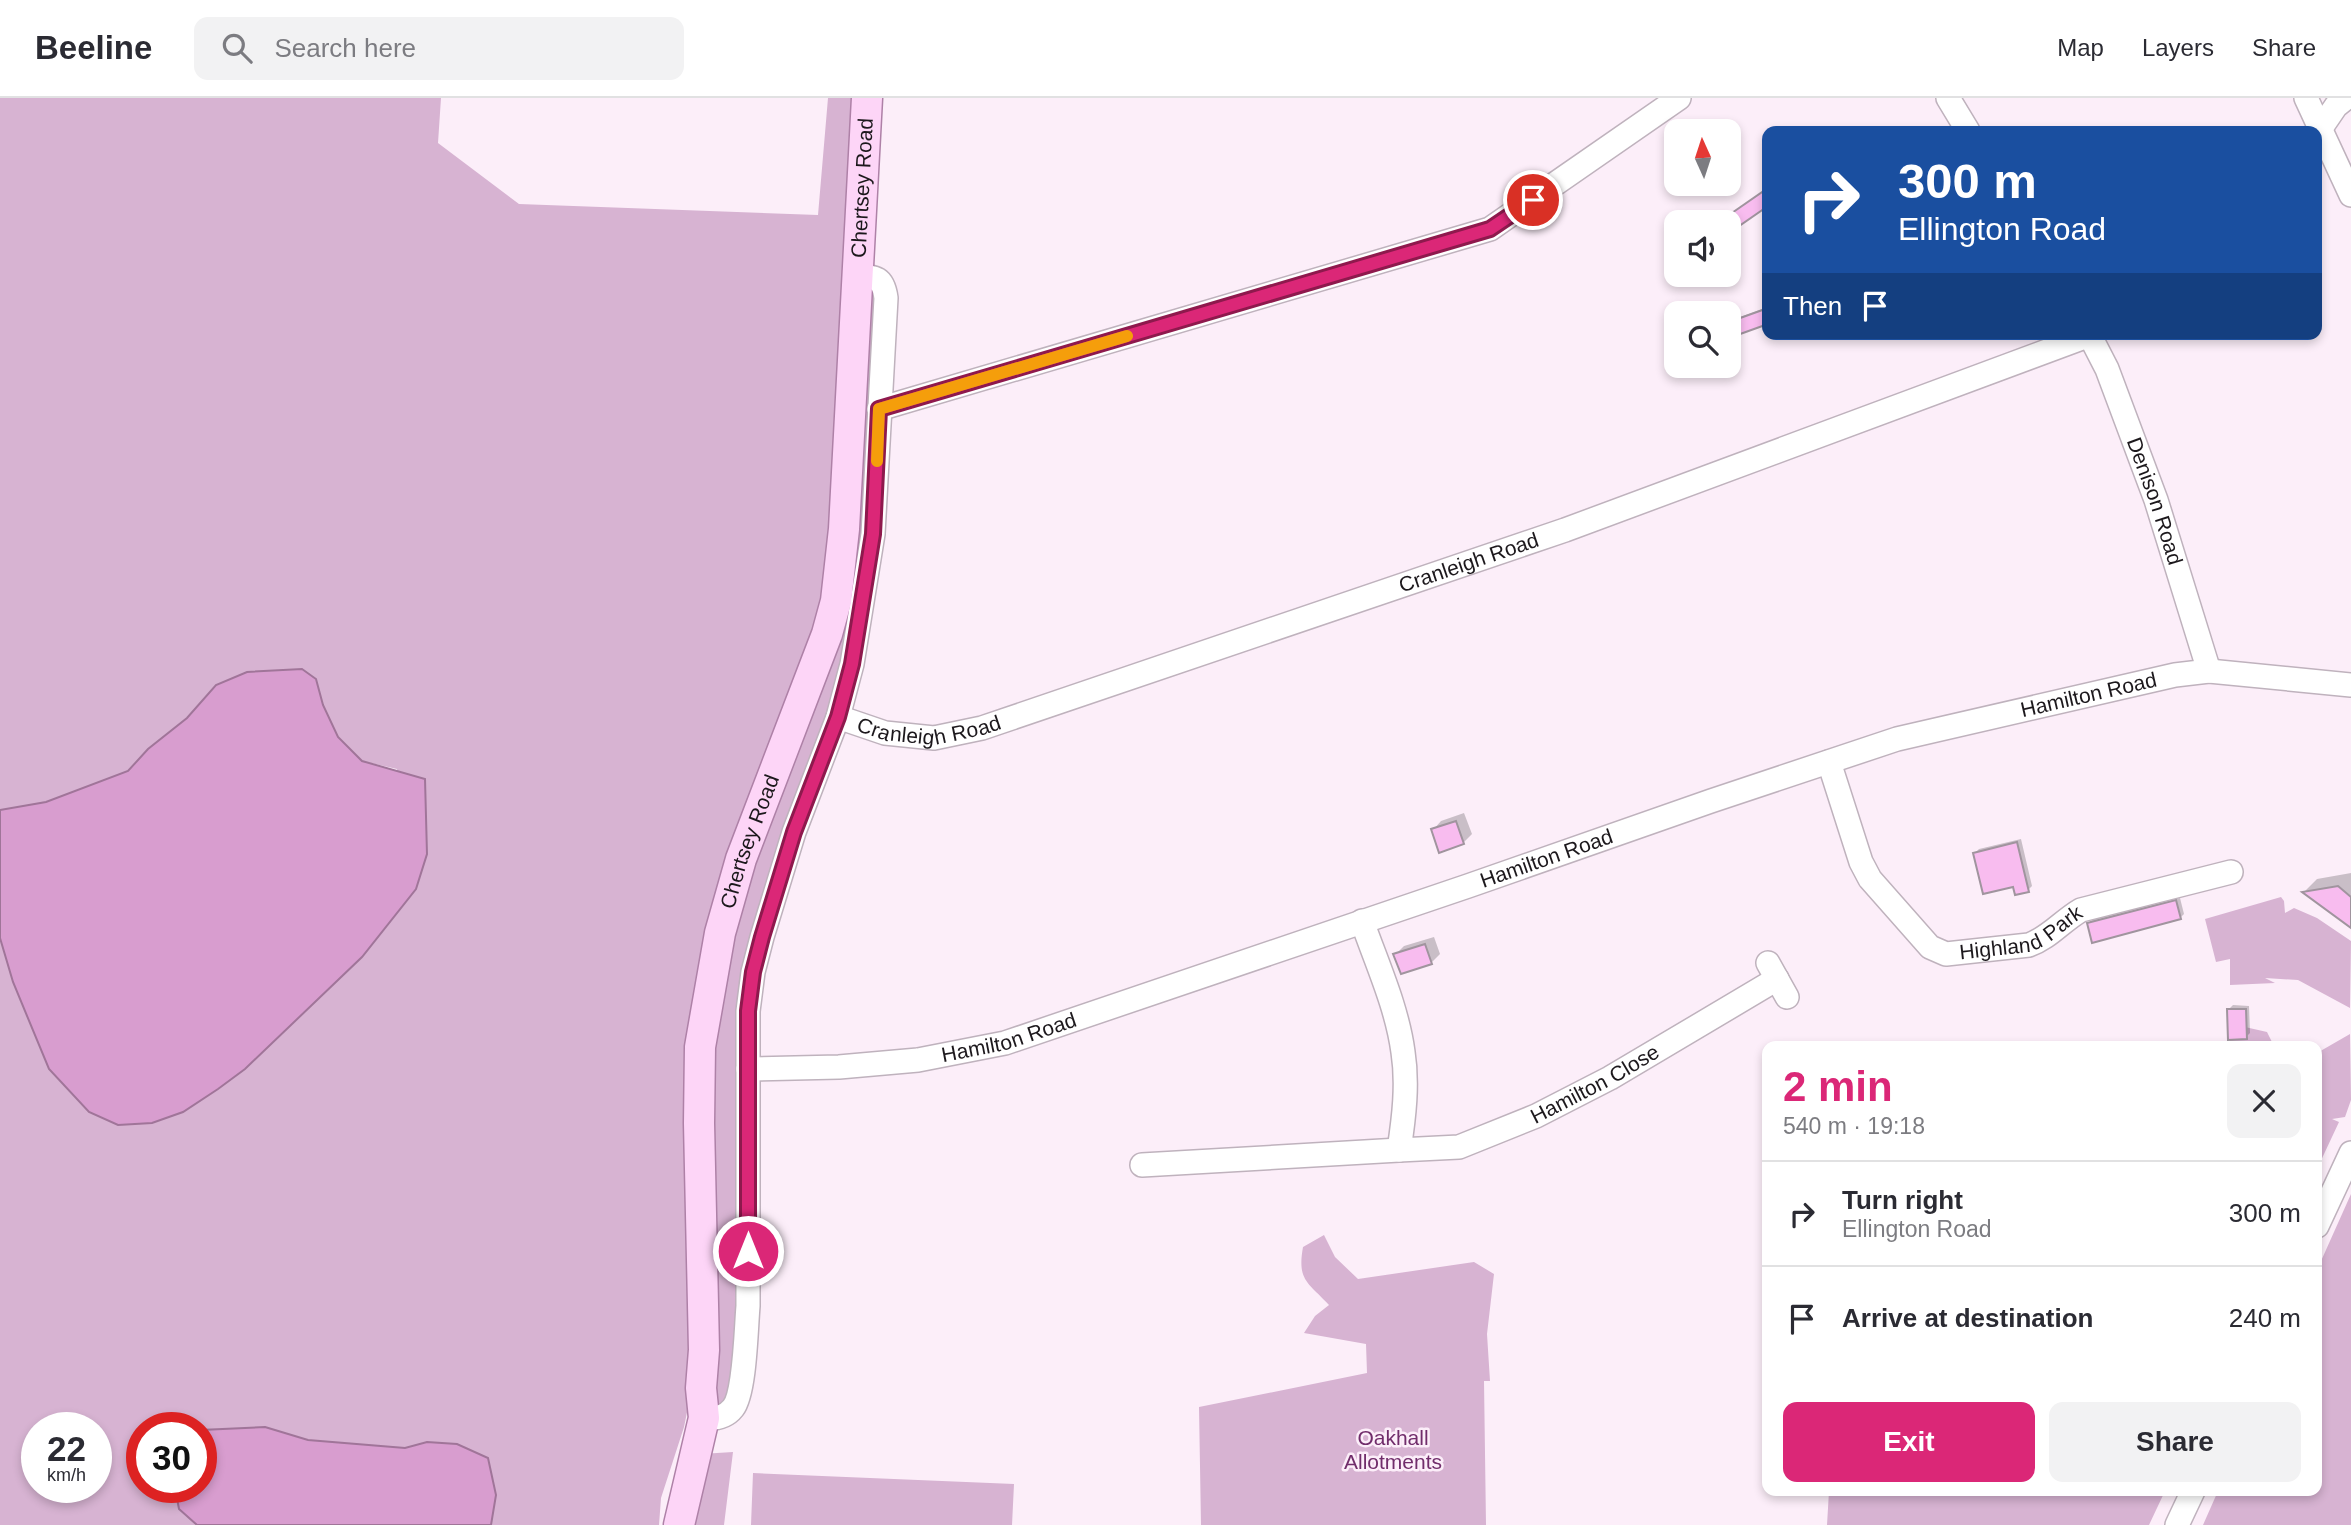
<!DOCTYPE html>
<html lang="en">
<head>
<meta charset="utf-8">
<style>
  :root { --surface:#fff; --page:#f2f2f3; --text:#2b2b33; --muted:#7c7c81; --line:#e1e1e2; --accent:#db2777 }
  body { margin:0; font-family:Helvetica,sans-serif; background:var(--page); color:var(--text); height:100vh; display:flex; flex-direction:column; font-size:26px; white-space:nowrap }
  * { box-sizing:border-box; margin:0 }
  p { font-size:23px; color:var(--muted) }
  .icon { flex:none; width:38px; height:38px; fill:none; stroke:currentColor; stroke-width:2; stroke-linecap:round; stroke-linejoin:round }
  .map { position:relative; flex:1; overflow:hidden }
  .details { position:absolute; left:1762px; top:943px; width:560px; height:455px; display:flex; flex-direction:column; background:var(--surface); border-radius:14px; box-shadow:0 4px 10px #0003 }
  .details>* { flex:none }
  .top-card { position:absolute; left:1762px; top:28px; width:560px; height:214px; border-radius:14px; box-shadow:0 4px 10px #0003; background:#1a4fa0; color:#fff; overflow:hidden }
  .needle { width:46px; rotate:357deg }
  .buttons { position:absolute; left:1664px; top:21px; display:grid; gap:14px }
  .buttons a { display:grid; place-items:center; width:77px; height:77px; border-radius:14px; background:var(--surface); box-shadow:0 4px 10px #0003; font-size:35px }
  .speed { position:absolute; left:21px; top:1314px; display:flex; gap:14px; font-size:35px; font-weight:700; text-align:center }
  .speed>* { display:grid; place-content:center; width:91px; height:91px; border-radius:50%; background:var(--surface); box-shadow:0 4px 10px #0003; line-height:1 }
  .speed small { font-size:18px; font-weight:400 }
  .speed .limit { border:10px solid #d22; background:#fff; color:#111 }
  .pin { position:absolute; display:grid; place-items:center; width:60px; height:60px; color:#fff; margin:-30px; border:4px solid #fff; border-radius:50%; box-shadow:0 2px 7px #0007 }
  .me { position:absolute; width:77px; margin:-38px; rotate:0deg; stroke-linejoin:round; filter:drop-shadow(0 0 5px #0008) }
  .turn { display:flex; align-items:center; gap:24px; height:147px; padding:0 21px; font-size:32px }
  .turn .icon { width:91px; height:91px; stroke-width:2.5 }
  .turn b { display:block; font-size:49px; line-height:60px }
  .then { display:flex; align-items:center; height:66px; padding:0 21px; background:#0003; gap:14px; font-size:26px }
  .round { display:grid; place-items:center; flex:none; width:74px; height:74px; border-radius:14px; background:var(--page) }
  .overview { display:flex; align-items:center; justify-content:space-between; height:119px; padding:0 21px }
  h1 { font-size:42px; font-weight:800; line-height:52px; color:var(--accent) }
  .cta { display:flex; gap:14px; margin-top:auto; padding:14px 21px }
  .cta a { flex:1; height:80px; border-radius:14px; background:var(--accent); color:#fff; font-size:28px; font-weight:800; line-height:80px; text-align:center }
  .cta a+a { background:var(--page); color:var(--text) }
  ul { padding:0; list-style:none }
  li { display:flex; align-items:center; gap:21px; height:105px; padding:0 21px; border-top:2px solid var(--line) }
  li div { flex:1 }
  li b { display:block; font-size:26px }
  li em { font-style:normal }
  header { display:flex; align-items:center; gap:42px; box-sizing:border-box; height:98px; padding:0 35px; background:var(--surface); border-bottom:2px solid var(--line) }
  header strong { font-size:33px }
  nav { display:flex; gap:38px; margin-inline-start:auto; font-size:24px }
  .search { width:490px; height:63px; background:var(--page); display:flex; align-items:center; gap:18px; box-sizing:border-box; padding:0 24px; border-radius:14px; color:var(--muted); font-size:26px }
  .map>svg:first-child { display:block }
  .green { fill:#d7b3d2; fill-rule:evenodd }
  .water { fill:#d89dcf; stroke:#a07599; stroke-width:2 }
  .shadow { fill:#0003 }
  .building { fill:#f8bcef; stroke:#a0949e; stroke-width:2 }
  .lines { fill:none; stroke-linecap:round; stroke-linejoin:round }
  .minor-casing { stroke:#bfb2bd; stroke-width:26 }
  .major-casing { stroke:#ae81a7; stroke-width:33 }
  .minor { stroke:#fff; stroke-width:23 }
  .major { stroke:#fdd5f7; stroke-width:30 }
  .route-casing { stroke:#8e194d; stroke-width:18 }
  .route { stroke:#db2777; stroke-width:12 }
  .slow { stroke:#f59e0b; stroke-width:12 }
  .labels { text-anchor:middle; stroke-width:5; stroke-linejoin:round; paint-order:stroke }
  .street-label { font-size:21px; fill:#1c181c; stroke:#fceef9 }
  .park-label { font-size:21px; fill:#712d6b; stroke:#fceef9 }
</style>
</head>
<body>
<header>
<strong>Beeline</strong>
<div class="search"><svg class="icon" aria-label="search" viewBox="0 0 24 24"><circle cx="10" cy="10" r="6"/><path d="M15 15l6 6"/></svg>Search here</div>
<nav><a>Map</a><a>Layers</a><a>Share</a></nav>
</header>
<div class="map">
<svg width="2351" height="1427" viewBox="0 0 2351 1427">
  <rect width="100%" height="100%" fill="#fceef9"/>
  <!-- green -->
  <path class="green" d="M0,0H441L438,45L519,106L818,117L828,0H858L826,501L719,810L694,1280L684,1329L661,1400L659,1427H491L496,1397L488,1360L457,1346L427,1344L405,1350L308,1342L265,1329L201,1332V1330H142V1390H175L179,1411L197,1427H0V840L13,884L49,971L183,1014L218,991L245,971L362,859L416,791L397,671L362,663L338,639L323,607L316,581L216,587L187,620L148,651L128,673L46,704L0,712ZM37,1330H96V1390H37Z
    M856,178L884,187L852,566L762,839L748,1208L724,1318L701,1290L712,875L827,536Z
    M2281,799L2284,803L2285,815L2294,810L2317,820L2351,843L2350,910L2298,882L2265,880L2275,885L2230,887V861L2216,864L2205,821Z
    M2245,929L2267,934L2274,948H2226V946Z
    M2350,936L2351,1002L2345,1019L2332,1021L2339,1024L2317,1071V955Z
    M2351,1096V1427H2203L2218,1393H2317V1172Z
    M1324,1137L1335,1159L1358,1181L1474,1164L1494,1176L1487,1236L1490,1283H1484L1486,1427H1201L1199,1309L1367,1275L1366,1246L1304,1235L1315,1218L1329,1207C1308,1184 1297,1183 1303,1149Z
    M733,1354L724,1427H673L685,1357Z
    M753,1375L1014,1386L1012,1427H751Z
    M1829,1393H2165L2149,1427H1827Z"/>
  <!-- water -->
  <path class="water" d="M302,571L316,581L323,607L338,639L362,663L425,681L427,756L416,791L362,859L245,971L218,991L183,1014L152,1025L118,1027L89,1014L49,971L13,884L0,840V712L46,704L128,673L148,651L187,620L216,587L247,574Z
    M265,1329L308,1342L405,1350L427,1344L457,1346L488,1360L496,1397L491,1427H197L179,1411L175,1390H201V1332Z"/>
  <!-- shadow -->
  <path class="shadow" d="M1768,91L1729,133V124H1720Z
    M1768,209V224L1729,238V223Z
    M1464,715L1472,736L1463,745L1433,732L1441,723Z
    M2021,741L2032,788L2028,792L2014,787L1975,755L1979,751Z
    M2351,775V827L2305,793L2317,781Z
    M2180,800L2184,816L2180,820L2089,825L2093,821Z
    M1434,839L1440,856L1431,865L1396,856L1404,848Z
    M2233,907L2249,908L2250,935L2246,939L2229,911Z"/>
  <!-- building -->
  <path class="building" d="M1768,90V108L1729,135V117Z
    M1768,210V226L1729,240V224Z
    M1456,723L1464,746L1439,755L1431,731Z
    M2017,744L2029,794L2015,797L2013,789L1983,796L1973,755Z
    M2338,788L2351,799V830L2302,794Z
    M2176,802L2181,821L2092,845L2087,825Z
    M1425,846L1432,866L1401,876L1393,856Z
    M2227,911H2246L2247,941L2228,942Z"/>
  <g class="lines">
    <!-- minor casing -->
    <g class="minor-casing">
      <g id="minor">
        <path d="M1948,0L1968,33"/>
        <path d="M2306,0L2351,97"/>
        <path d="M2321,30L2336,8L2346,0"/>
        <path id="s1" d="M2089,236L2107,271L2156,402L2209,573"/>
        <path d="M879,311L1490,131L1679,0"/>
        <path id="s2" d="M838,619L885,635L934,640L982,630L1565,432L2090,237"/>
        <path id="s3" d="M1829,664L1861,764L1870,781L1930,849L1946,856L2029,847C2049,840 2062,823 2081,812L2231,774"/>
        <path id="s4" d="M1362,823C1377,866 1397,909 1403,954C1408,986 1404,1019 1399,1052L1459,1049L1536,1018L1610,980L1777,881"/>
        <path d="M1768,865L1787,899"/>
        <path id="s5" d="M748,971L839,969L918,962L1005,945L1468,788L1711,703L1897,641L2175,577L2209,573L2351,587"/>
        <path d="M1142,1067L1399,1052"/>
        <path d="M2317,1128L2351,1055"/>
        <path d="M704,1320C715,1321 725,1320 733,1310C745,1295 746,1230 748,1208V913L753,874L762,839L794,734L838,619L852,566L873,436L886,200C883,179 876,179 856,178"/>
        <path d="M2177,1427L2193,1393"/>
      </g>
    </g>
    <!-- major casing -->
    <g class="major-casing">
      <g id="major">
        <path id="s6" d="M679,1427L704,1320L701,1290L704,1252L699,1025L700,949L720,835L741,761L827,536L836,503L844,431L867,0"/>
      </g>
    </g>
    <!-- minor -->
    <use href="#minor" class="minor"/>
    <!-- major -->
    <use href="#major" class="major"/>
  </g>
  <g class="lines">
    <!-- route casing -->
    <g class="route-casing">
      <path id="route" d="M748,1153V913L753,874L762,839L794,734L838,619L852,566L873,436L879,311L1490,131L1533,102"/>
    </g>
    <!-- route -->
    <use href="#route" class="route"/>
    <!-- slow -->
    <path class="slow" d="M877,363L879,311L1127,238"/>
  </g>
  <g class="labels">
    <!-- street labels -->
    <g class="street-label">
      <text dy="7" stroke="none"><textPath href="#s6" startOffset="1363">Chertsey Road</textPath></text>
      <text dy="7" stroke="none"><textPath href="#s1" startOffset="180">Denison Road</textPath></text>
      <text dy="7" stroke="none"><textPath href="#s2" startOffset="662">Cranleigh Road</textPath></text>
      <text dy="7" stroke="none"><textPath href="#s5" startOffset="1398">Hamilton Road</textPath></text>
      <text dy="7" stroke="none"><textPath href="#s2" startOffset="94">Cranleigh Road</textPath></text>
      <text dy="7" stroke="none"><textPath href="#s6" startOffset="693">Chertsey Road</textPath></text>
      <text dy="7" stroke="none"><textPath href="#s5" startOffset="831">Hamilton Road</textPath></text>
      <text dy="7" stroke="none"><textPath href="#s3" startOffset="312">Highland Park</textPath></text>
      <text dy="7" stroke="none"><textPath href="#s5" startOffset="264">Hamilton Road</textPath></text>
      <text dy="7" stroke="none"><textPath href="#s4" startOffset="446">Hamilton Close</textPath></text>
    </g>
    <!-- park labels -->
    <g class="park-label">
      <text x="1393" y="1347">Oakhall<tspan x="1393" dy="24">Allotments</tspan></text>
    </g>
  </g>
</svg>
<div class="buttons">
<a><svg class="needle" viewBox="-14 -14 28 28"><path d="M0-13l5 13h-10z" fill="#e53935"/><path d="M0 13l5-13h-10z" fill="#7c7c81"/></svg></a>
<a><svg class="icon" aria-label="sound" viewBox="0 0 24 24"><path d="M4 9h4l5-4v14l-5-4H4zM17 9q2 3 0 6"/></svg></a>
<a><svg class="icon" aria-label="search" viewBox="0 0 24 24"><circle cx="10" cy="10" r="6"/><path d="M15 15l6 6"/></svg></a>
</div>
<div class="speed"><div>22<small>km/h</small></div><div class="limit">30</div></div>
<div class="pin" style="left:1533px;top:102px;background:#d93025"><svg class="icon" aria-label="arrive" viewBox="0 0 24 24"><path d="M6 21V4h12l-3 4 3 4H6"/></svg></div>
<svg class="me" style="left:748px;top:1153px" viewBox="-20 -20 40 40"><circle r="17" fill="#db2777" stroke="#fff" stroke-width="3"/><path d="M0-11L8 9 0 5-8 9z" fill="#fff"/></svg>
<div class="top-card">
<div class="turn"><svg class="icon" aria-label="right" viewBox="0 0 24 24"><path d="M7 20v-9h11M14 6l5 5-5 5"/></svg><div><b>300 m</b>Ellington Road</div></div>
<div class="then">Then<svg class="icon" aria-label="arrive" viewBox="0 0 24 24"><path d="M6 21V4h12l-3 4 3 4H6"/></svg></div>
</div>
<section class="details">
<div class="overview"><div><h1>2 min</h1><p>540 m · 19:18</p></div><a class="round"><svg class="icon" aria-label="close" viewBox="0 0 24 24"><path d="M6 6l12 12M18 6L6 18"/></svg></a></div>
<ul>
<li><svg class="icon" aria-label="right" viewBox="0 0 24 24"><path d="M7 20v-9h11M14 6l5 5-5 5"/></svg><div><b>Turn right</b><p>Ellington Road</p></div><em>300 m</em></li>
<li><svg class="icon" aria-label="arrive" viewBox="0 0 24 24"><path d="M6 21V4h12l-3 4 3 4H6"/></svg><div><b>Arrive at destination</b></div><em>240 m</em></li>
</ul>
<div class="cta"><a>Exit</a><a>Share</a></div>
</section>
</div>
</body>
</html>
